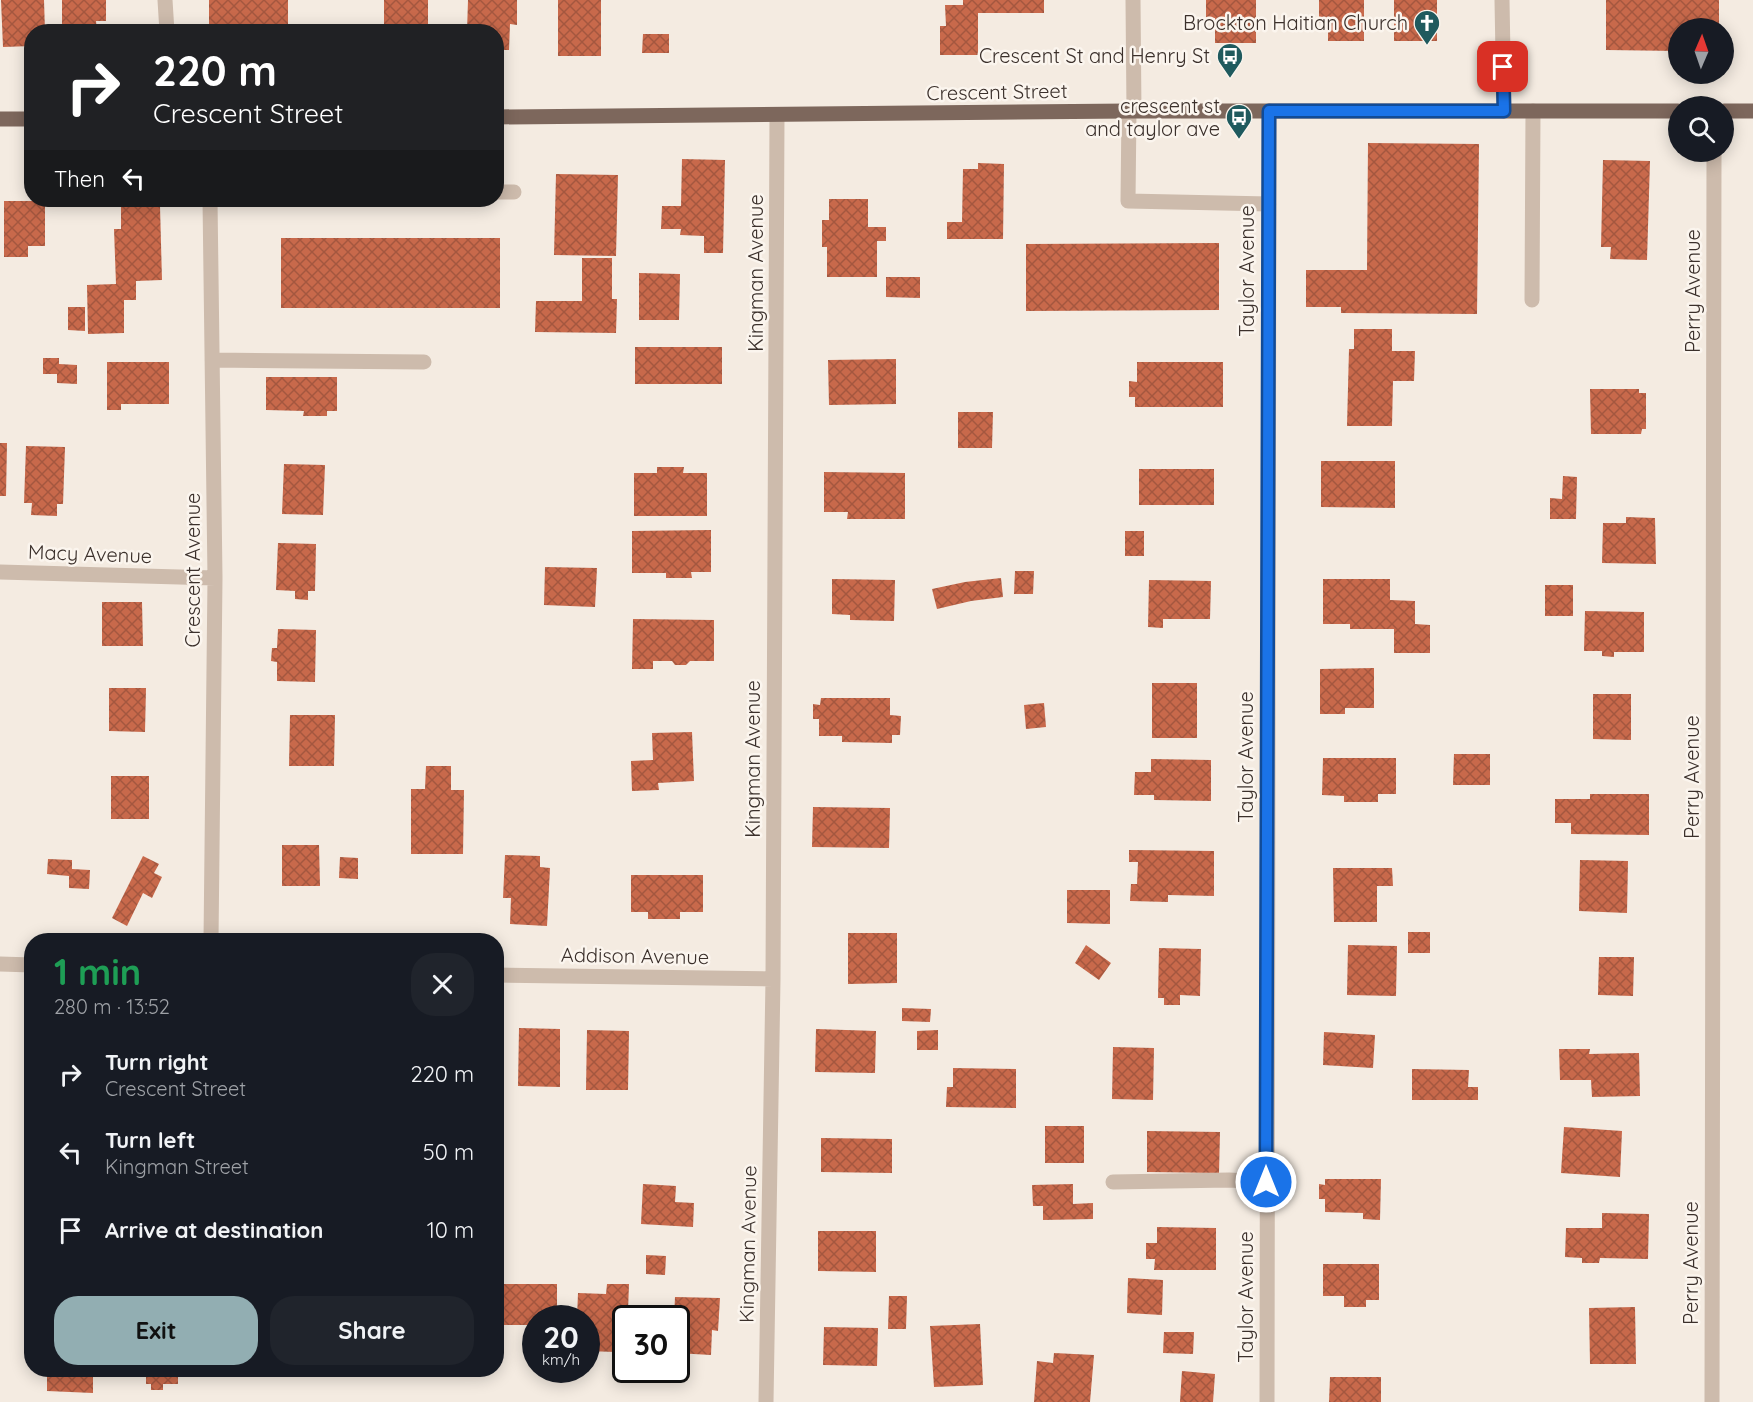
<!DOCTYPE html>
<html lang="en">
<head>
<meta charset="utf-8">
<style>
  :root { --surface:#171b24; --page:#20242c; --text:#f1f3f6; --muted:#9ea1a6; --accent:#92aeb2 }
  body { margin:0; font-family:Quicksand,sans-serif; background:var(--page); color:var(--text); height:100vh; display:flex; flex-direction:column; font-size:22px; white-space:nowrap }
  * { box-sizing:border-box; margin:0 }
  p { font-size:20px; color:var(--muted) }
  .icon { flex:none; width:33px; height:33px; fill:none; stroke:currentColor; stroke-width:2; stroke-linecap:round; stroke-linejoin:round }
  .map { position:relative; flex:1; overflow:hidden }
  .drawer { position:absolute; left:24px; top:933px; width:480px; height:444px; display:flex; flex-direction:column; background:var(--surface); border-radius:24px; box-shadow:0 3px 15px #0003 }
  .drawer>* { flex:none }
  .banner { position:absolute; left:24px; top:24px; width:480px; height:183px; border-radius:24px; box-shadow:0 3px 15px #0003; background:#202124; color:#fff; overflow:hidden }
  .needle { width:39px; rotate:2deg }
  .fabs { position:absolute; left:1668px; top:18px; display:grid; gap:12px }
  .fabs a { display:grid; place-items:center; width:66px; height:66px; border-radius:50%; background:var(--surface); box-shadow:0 3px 15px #0003; font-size:30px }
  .speed { position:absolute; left:522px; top:1305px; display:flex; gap:12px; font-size:30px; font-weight:700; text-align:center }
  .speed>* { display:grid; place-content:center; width:78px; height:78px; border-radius:50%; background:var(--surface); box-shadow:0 3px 15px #0003; line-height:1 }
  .speed small { font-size:15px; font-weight:400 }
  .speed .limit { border:3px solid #111; border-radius:9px; background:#fff; color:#111 }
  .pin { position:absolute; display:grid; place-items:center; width:51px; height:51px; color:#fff; margin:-26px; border-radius:12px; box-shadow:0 3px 9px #0006 }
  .me { position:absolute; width:66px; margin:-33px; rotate:0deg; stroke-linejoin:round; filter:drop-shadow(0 0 4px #0008) }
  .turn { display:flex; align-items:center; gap:21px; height:126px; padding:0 30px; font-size:27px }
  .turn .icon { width:78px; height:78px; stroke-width:2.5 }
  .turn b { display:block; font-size:42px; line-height:51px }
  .then { display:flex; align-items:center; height:57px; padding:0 30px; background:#0003; gap:12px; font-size:22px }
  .round { display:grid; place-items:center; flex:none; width:63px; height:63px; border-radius:24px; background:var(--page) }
  .summary { display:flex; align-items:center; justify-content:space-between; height:102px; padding:0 30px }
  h1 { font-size:36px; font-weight:800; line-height:45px; color:#1e9e55 }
  .primary-button { display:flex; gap:12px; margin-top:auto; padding:12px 30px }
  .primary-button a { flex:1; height:69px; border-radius:24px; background:var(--accent); color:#111; font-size:24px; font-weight:800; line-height:69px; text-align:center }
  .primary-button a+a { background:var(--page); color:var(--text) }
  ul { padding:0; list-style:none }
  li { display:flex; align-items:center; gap:18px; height:78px; padding:0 30px }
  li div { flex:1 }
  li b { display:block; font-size:22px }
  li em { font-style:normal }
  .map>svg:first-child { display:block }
  .building { fill:url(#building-cross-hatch) }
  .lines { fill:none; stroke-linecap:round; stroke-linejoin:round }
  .minor { stroke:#cdbbac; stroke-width:15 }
  .major { stroke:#7d675c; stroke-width:15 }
  .route-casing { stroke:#114b97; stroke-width:15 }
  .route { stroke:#1a73e8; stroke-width:10 }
  .labels { text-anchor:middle; stroke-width:5; stroke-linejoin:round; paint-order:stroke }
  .poi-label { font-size:20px; fill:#3b302b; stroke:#fbf5ee; text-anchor:end }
  .street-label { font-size:20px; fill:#3b302b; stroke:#fbf5ee }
</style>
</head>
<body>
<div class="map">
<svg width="1753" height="1402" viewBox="0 0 1753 1402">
  <defs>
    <pattern id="building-cross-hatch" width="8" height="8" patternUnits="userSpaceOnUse" patternTransform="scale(1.5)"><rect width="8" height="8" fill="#c8694b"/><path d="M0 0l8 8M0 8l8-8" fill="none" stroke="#a4573f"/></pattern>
  </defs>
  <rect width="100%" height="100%" fill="#f4ebe1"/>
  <!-- building -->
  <path class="building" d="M1,0H44L45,32H32V46L3,47Z
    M62,0H106V21H96L97,32H62Z
    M209,0H288V32H209Z
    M384,0H428V32H384Z
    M468,0H517V25L510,24L509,50H496V32H467Z
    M558,0H601V56H558Z
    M963,0H1044V13H978V55H940V26H946L945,5H963Z
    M1206,0H1256V43H1215V18H1206Z
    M1319,0H1364V41H1328V23H1319Z
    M1394,0H1437V41H1394Z
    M1606,0H1719V28H1678V51L1606,50Z
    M643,34H669V53H642Z
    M1368,143L1479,144L1477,314L1341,313V307H1306V270H1367Z
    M682,159L725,160L723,253H704V236L680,235L681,229H661L662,206H681Z
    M1603,160L1650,161L1647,260L1610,259L1611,247H1601Z
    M978,163L1004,164L1003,239H947V222H962L963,169H978Z
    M556,174L618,175L616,256L554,255Z
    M829,199H868V227H886V241H877V277H827V247H822V220H829Z
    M4,201H45V246H28V257H4Z
    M121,206H160L162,280L136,281V300H124V333L88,334L87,285L116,284L114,229H121Z
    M281,238H500V308H281Z
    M1219,243V310L1026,311V244Z
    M582,258H612V299H617L616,333L535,332L536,301H582Z
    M639,273L680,274L679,320H639Z
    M886,277H920V298L886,297Z
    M68,307H85V331L68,330Z
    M1354,329H1392V351H1415L1414,381H1393L1392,426H1347L1349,349H1354Z
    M635,347H722V384H635Z
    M43,358H59V364L77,365V384L57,383V374H43Z
    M896,359V404L829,405L828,360Z
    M107,362H169V404H121V410H107Z
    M1137,362H1223V407H1135V397H1129V381L1137,382Z
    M266,377H337V411H327V416H303L304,411L266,410Z
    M1590,389H1639V393H1646V429H1642L1641,434H1591Z
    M958,412H993L992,448H958Z
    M0,443H7L6,496H0Z
    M26,446L65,447L63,504H57V516L31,515L32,503H24Z
    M1321,461H1395V508L1321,507Z
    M284,464L325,465L323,515L282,514Z
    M657,467H684L683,473H707V516H634V473H657Z
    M1139,469H1214V505H1139Z
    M824,472L905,473V519H847L848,512H824Z
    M1563,476L1577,477L1576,519H1550V498L1562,499Z
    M1626,517L1655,518L1656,564L1602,563L1603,523H1626Z
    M711,530V572H691L692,578H666V573H632V531Z
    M1125,531H1144V556H1125Z
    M278,543L316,544L315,591H308V600L295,599V591L276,590Z
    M545,567L597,568L595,607L544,605Z
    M1015,571H1034L1033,594H1014Z
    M1001,578L1003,597L971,601L937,609L932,589L965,582Z
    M832,579L895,580L894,621L850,620V615L832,614Z
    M1323,579H1390V600L1415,601V624L1430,625V653H1394V629H1350V624H1323Z
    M1149,580L1211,581L1210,619H1163V628L1148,627Z
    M1545,585H1573V616H1545Z
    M102,602H142L143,646H102Z
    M1585,611L1644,612V652H1614V657L1602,656V651H1584Z
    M633,619L714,620V661H690L686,665H675L672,661H653V669H632Z
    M278,629L316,630L315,682L277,681V662L271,661L272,648H277Z
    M1374,668V708H1345V714H1320V669Z
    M1152,683H1197V738H1152Z
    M109,688H146L145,732L109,731Z
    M1593,694H1631V740L1593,739Z
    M821,698H890V715L901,716L900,735H892V743L842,742V736H819V719H813V704L820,705Z
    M1044,703L1046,727L1026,729L1024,705Z
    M290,715H335L334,766H289Z
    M692,732L694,781L658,783L659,790L632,791L631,761L653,760L652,733Z
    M1454,754H1490V785H1453Z
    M1323,758H1396V794H1378V802H1344V796L1322,795Z
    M1151,759L1211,760V801L1154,800V795H1134L1135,772H1151Z
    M426,766H451V790H464L463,854H411V789H425Z
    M111,776H149V819H111Z
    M1590,794H1649V835L1571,834V823H1555V799H1590Z
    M813,807L890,808L889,848L812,847Z
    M282,845H319L320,886H282Z
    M1129,850L1214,851V896L1168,895V902L1130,901L1131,884H1137L1138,862H1129Z
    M505,855L540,856V867L550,868L547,926L510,924L511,898H503Z
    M143,856L159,864L154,873L162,877L152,898L143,893L127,926L112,918Z
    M340,857L358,858V879L339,878Z
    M48,859L72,860V869L90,870L89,889L69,888V876L47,874Z
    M1580,860L1628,861L1627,913L1579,911Z
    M1333,868H1392L1393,886H1377V922H1334Z
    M631,875H703V912H680V919H648V912H631Z
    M1067,890H1110V924L1067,923Z
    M1408,932H1430V953H1408Z
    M848,933H897V983L848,984Z
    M1086,945L1111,963L1099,980L1075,963Z
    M1348,945L1397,946L1396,996L1347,995Z
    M1159,948L1201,949L1200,996L1180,995V1005H1164V998H1158Z
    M1599,957H1634L1633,996L1598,995Z
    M902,1008L931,1009L930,1022L902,1021Z
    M519,1028L560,1029V1087L518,1086Z
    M816,1029L876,1031L875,1073L815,1072Z
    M587,1030L629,1031L628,1090H586Z
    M938,1030V1050H917V1031Z
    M1324,1032L1375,1035L1373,1068L1323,1065Z
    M1113,1047L1154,1048L1153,1100L1112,1099Z
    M1559,1049H1590L1589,1054L1639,1053L1640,1096L1592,1097L1591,1080H1560Z
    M953,1068L1016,1069V1108L946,1107L947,1087H953Z
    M1412,1069L1469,1070L1468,1087H1478V1100H1412Z
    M1045,1126H1084V1163H1045Z
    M1564,1127L1622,1131L1620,1177L1561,1173Z
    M1147,1131L1220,1132L1219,1173L1147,1172Z
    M821,1138L892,1139V1173L821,1172Z
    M1325,1179H1381L1380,1220L1363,1219V1213L1325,1212V1199H1319V1184L1325,1185Z
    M643,1184L676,1186L675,1202L694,1203L693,1227L641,1224Z
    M1073,1184V1204L1093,1203V1219L1043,1220V1206H1033L1032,1185Z
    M1602,1213L1649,1214L1648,1259L1600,1258L1599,1263H1582V1258L1565,1257L1566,1228H1602Z
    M1157,1227L1216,1228V1270H1154L1155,1259H1146V1243H1157Z
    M818,1231H876V1272L818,1271Z
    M646,1255L666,1256L665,1275L646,1274Z
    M1323,1264H1379V1300H1366V1307H1344V1296H1323Z
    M1128,1278L1163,1280L1162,1315L1127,1313Z
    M496,1284H557V1318H536V1325H496Z
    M607,1284H629L628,1311H623L622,1328L616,1327V1352L586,1351V1318H577L578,1293L606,1294Z
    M889,1296H907L906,1329H888Z
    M675,1297L720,1298L718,1331L712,1330L711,1355L676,1353V1318H674Z
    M1635,1307L1636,1364H1590L1589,1308Z
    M980,1324L983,1385L934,1387L930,1326Z
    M824,1327L878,1328L877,1366L823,1365Z
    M1164,1332H1194L1193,1354L1163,1353Z
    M1054,1353L1094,1355L1090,1402H1034L1037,1361L1053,1363Z
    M47,1370H93V1393L47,1391Z
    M146,1370H178V1384H163V1390H151V1384H146Z
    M1182,1371L1215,1374L1213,1402H1180Z
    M1330,1377H1381V1402H1329Z"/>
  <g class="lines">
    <!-- minor -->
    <path class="minor" d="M165,0L167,32
      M1133,0L1134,111
      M1502,0L1504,111
      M1129,111L1128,201L1269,204
      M496,192H514
      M210,200L215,578L211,940
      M1532,300L1533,111
      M212,360L424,362
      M0,572L215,578
      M0,964L32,965
      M496,975L773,979
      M1113,1182L1229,1180L1266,1182
      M766,1402L773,979L777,116
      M1267,1402L1269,111
      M1712,1402L1714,152"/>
    <!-- major -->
    <path class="major" d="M1724,111H1753
      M496,117L1129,111H1678
      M0,119H32"/>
  </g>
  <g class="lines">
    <!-- route casing -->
    <g class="route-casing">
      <path id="route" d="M1266,1182L1269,111H1504L1503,67"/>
    </g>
    <!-- route -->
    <use href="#route" class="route"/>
  </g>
  <!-- icons -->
  <defs>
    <g id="church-pin" transform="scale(1.35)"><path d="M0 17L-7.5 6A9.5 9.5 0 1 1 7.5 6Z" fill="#1f5a5e" stroke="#fbf5ee"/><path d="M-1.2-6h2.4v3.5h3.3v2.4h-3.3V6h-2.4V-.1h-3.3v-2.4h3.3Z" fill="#fff"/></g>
    <g id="bus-pin" transform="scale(1.35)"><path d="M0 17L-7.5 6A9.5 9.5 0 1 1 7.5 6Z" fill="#1f5a5e" stroke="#fbf5ee"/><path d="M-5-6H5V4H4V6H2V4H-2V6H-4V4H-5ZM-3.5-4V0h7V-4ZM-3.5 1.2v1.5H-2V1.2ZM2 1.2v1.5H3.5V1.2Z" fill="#fff"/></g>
  </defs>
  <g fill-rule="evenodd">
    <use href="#church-pin" x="1427" y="23"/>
    <use href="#bus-pin" x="1230" y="56"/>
    <use href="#bus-pin" x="1239" y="117"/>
  </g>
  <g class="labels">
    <!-- poi labels -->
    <g class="poi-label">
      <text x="1408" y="30">Brockton Haitian Church</text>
      <text x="1210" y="63">Crescent St and Henry St</text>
      <text x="1220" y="113">crescent st<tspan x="1220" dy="23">and taylor ave</tspan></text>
    </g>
    <!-- street labels -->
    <g class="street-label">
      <text transform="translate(997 92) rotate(-1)" y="7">Crescent Street</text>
      <text transform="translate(1247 271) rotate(-90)" y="7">Taylor Avenue</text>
      <text transform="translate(756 273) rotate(-90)" y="7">Kingman Avenue</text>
      <text transform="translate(1693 291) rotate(-90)" y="7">Perry Avenue</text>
      <text transform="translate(90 554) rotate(2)" y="7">Macy Avenue</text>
      <text transform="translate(193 570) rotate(-90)" y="7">Crescent Avenue</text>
      <text transform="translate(1246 757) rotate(-90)" y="7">Taylor Avenue</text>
      <text transform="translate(753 759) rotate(-90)" y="7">Kingman Avenue</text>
      <text transform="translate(1692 777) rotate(-90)" y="7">Perry Avenue</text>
      <text transform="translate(635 956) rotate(1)" y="7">Addison Avenue</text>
      <text transform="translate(748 1244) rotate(-89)" y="7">Kingman Avenue</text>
      <text transform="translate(1691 1263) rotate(-90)" y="7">Perry Avenue</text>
      <text transform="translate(1246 1297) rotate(-90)" y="7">Taylor Avenue</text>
    </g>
  </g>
</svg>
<div class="fabs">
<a><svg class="needle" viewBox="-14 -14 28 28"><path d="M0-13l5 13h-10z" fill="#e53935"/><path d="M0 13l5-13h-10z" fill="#9ea1a6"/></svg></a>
<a><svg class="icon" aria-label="search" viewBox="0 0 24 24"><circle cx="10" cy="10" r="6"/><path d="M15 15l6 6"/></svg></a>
</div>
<div class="speed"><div>20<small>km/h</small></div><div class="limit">30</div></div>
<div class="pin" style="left:1503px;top:67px;background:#d93025"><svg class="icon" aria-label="arrive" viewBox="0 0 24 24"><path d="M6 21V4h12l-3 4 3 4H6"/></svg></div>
<svg class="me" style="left:1266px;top:1182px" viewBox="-20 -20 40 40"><circle r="17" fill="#1a73e8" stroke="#fff" stroke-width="3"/><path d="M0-11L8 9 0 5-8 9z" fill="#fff"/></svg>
<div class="banner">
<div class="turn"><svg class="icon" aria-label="right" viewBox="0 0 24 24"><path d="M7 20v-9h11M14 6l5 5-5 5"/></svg><div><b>220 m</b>Crescent Street</div></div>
<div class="then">Then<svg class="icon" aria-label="left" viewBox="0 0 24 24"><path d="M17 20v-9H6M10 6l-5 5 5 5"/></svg></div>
</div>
<section class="drawer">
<div class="summary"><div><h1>1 min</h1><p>280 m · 13:52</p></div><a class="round"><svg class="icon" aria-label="close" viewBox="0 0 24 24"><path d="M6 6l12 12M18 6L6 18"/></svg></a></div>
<ul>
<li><svg class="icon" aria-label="right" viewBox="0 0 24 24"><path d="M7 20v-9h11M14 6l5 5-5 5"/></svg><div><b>Turn right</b><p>Crescent Street</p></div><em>220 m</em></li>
<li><svg class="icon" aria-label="left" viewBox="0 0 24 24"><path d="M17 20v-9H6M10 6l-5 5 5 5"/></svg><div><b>Turn left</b><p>Kingman Street</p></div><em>50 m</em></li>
<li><svg class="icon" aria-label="arrive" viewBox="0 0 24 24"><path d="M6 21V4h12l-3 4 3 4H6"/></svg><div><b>Arrive at destination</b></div><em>10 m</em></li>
</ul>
<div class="primary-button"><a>Exit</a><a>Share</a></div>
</section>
</div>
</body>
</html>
